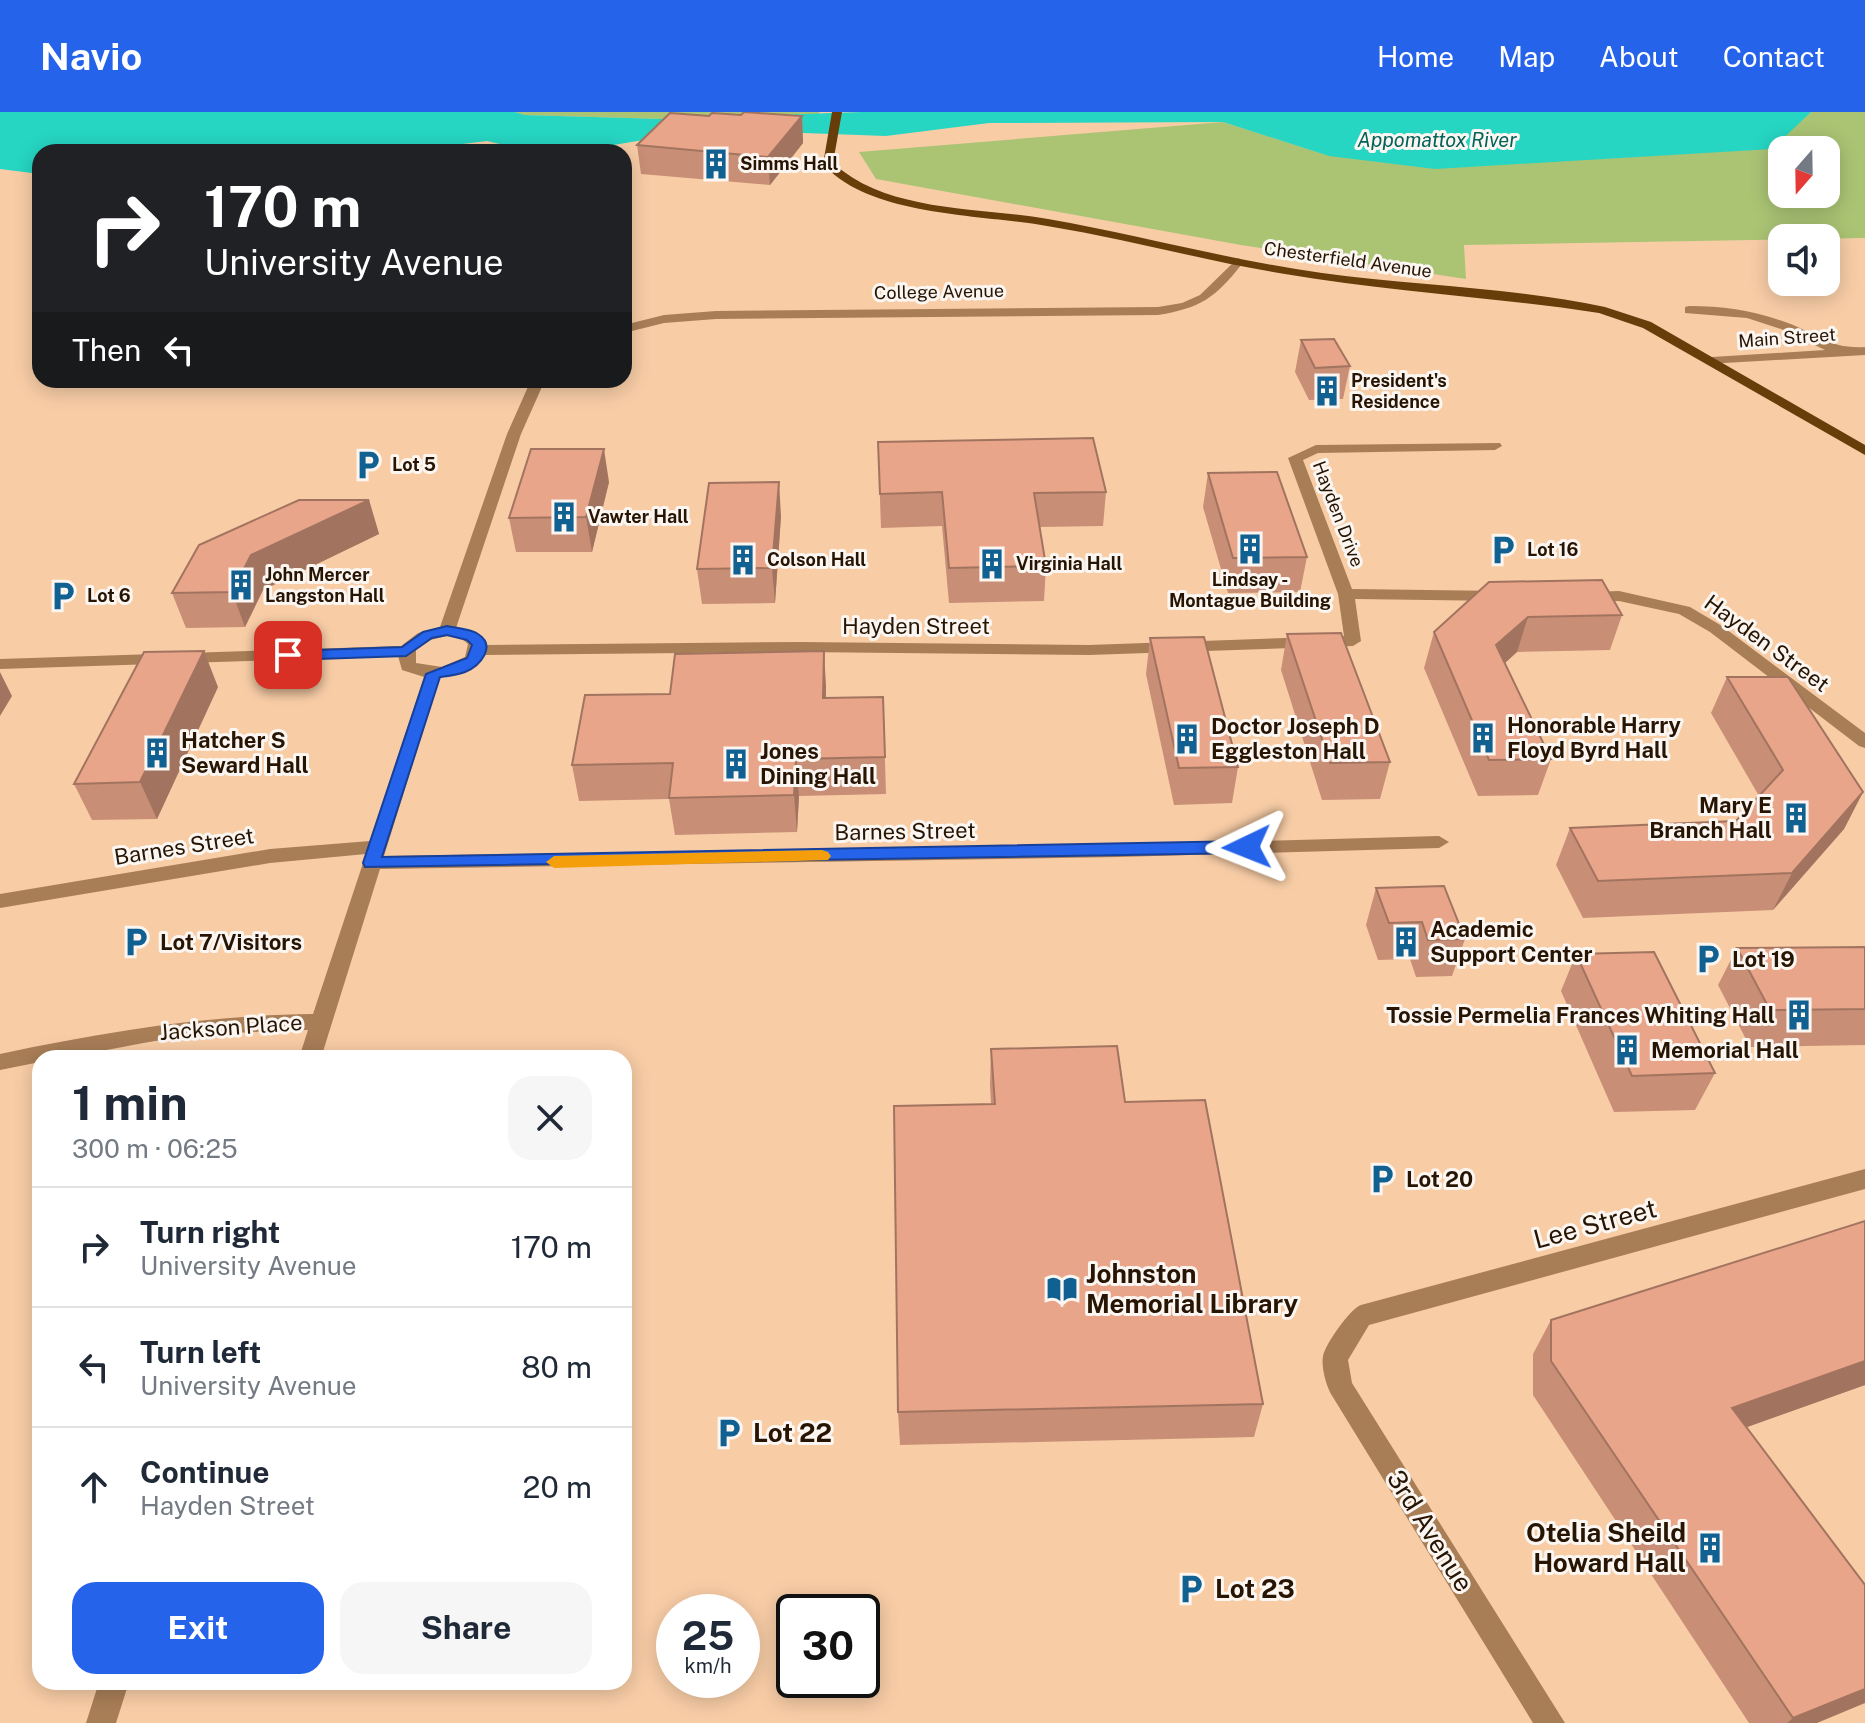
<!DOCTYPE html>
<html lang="en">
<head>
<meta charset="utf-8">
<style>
  :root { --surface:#fff; --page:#f6f6f7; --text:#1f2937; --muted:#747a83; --line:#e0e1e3; --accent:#2563eb }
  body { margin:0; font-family:"Public Sans",sans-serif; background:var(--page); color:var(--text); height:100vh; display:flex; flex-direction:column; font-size:30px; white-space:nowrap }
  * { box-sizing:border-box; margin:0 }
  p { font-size:26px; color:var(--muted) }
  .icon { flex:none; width:44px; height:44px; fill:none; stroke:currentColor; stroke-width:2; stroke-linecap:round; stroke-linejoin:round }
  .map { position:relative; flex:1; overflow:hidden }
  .drawer { position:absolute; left:32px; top:938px; width:600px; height:640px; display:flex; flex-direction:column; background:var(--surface); border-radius:24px; box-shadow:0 4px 20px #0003 }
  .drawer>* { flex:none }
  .hud { position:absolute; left:32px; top:32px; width:600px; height:244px; border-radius:24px; box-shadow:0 4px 20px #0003; background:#202124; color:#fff; overflow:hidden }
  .needle { width:52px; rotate:200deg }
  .controls { position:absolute; left:1768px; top:24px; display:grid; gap:16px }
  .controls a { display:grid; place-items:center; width:72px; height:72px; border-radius:16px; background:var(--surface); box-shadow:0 4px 20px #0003; font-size:40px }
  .speed { position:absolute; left:656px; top:1482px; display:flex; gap:16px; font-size:40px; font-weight:700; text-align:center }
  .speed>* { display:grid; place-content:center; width:104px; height:104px; border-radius:50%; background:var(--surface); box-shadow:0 4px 20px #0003; line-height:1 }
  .speed small { font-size:20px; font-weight:400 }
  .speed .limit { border:4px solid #111; border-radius:12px; background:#fff; color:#111 }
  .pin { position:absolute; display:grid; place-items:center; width:68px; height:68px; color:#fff; margin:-34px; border-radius:16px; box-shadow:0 4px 12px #0006 }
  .me { position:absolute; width:88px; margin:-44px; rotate:268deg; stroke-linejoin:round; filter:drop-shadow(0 0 6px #0008) }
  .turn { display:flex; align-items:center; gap:28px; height:168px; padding:0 40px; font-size:36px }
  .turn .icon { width:104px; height:104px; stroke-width:2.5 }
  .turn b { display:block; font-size:56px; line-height:68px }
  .then { display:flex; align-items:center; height:76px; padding:0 40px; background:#0003; gap:16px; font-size:30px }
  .round { display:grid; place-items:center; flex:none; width:84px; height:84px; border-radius:24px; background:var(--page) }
  .headline { display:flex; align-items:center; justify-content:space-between; height:136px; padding:0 40px }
  h1 { font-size:48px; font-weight:700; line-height:60px }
  .action { display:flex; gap:16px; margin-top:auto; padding:16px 40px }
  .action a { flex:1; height:92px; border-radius:24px; background:var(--accent); color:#fff; font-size:32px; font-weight:700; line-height:92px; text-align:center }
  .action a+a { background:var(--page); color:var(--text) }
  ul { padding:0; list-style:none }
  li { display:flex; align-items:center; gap:24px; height:120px; padding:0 40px; border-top:2px solid var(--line) }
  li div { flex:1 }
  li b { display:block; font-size:30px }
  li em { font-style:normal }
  header { display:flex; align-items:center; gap:48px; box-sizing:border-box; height:112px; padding:0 40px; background:var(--accent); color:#fff }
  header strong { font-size:38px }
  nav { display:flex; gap:44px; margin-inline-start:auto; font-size:28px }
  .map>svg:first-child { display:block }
  .green { fill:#aac474; fill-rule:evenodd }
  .water { fill:#26d6c3 }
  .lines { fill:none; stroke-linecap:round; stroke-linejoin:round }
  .minor { fill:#a87e57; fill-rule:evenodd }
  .major { fill:#683d0a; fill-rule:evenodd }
  .wall { fill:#c88e76 }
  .shaded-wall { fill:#a27460 }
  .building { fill:#e8a589; stroke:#a27460; stroke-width:2 }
  .route { fill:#2563eb; stroke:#184099; stroke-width:2 }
  .slow { fill:#f59e0b }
  .labels { text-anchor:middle; stroke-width:6; stroke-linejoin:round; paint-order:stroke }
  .far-poi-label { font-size:18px; font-weight:bold; fill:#271402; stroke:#fbf6f1; text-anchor:start }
  .far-street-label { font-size:18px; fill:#271402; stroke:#fbf6f1 }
  .far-water-label { font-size:20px; font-style:italic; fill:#02635a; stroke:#fbf6f1 }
  .street-label { font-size:22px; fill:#271402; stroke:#fbf6f1 }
  .poi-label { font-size:22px; font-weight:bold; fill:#271402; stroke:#fbf6f1; text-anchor:start }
  .near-street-label { font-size:26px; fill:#271402; stroke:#fbf6f1 }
  .near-poi-label { font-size:26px; font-weight:bold; fill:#271402; stroke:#fbf6f1; text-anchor:start }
</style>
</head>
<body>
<header>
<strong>Navio</strong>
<nav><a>Home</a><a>Map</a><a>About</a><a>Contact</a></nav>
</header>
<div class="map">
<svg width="1865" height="1611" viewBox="0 0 1865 1611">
  <rect width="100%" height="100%" fill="#f8cda6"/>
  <!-- green -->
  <path class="green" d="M515,0H820L817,3L739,2L662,7L523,3Z
    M1811,0H1865V126L1464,133L1466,167L1241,133L876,67L859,40L1223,10L1330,44L1804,5ZM1782,38H1826V82H1782Z"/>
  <!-- water -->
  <path class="water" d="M0,0H515L524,3L662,7L861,0H1811L1772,37L1435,57L1329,44L1223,10L989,11L886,24L745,19L637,29L573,40H532L487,29L397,40H40V62L0,57Z"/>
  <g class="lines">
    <!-- minor -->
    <path class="minor" d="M1238,146L1244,150L1242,152C1215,186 1201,196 1158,203L716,207L664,211L624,221V213L664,203L716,199L1158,195L1182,191L1200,183Z
      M1689,194C1724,194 1756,199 1788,211C1819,223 1830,237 1865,235V243L1707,252L1705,249L1712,245L1825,238L1781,217L1747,206L1685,201V195Z
      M531,268H545L521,322L456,516L473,520L485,533L801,530L1089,533L1344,524L1338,482L1288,346L1316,333L1500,331L1502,334L1495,338L1318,341L1303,348L1352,477L1502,479L1510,484L1502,489L1355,487L1361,529L1353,534L1089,543L801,540L483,543L465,559L440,565L384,744L1119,733L1439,724L1449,730L1439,736L1119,745L380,757L321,946H299L308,918C257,919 206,922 155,929C117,935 78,946 40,946V950L0,958V942C104,920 207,903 313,902L366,742L270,751L0,796V782L270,737L370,729L424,565L402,558L398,544L0,557V547L401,534L418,521L440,515L507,322ZM447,524L462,527L468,532L465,545L442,555L416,551V538L430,528Z
      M1619,479L1690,495L1722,514L1865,621V636L1859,634L1710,520L1679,502L1619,489L1586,490L1578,485L1586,480Z
      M1865,1057V1077L1369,1213L1348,1248L1352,1271L1565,1611H1533L1331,1282C1326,1273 1321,1255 1323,1244C1326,1231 1350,1197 1361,1193Z
      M99,1570H129L116,1611H86Z"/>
    <!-- major -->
    <path class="major" d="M832,0H842L833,51C888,101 979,95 1048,107C1139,123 1229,148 1322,161C1416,174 1513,175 1605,195L1651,210L1865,333V343L1643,216L1599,201C1495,185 1389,180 1285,162C1205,149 1127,127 1047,114C981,102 870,105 823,52Z"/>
  </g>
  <!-- wall -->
  <path class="wall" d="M741,3L802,4L803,31L770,73L641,62L637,33L709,4Z
    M1301,228L1350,254L1343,287L1309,288L1295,260Z
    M878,330L1106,380L1103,414L1039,415L1046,454L1044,489L949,491L942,414L881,416Z
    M1208,361L1307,445L1300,480L1228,481L1203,395Z
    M609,370L592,440H516L509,406Z
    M369,388L379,422L263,478L245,515L186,516L172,481Z
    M781,404L775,491L702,492L697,457Z
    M1489,470L1622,503L1610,538L1517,540L1505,551L1551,647L1538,683L1478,684L1424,556L1434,520Z
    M1287,522L1390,650L1380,687L1322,688L1281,558Z
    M1150,526L1238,655L1232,691L1174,693L1146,562Z
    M1727,565L1863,680L1844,717L1773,798L1583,806L1556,753L1570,716L1736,709L1759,684L1711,601Z
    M826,574V586L883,585L886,682L799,684L797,720L675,723L669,687L579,689L572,653L670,582Z
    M218,575L157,707L92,708L74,672Z
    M1376,776L1465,827L1452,864L1416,865L1410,847L1378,848L1366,813Z
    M1865,835V933L1750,935L1718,873L1737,836Z
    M1576,842L1715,961L1695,998L1614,1000L1561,879Z
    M991,937L1125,990L1263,1292L1254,1325L900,1333L898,1300L991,992L990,973Z
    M1865,1109V1273L1747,1315L1817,1611H1749L1533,1283V1242L1551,1208Z"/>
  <!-- shaded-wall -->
  <path class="shaded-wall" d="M802,4L803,31L770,73L768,45Z
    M604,337L609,370L592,440L586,405Z
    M779,370L781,404L775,491L772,456Z
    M369,388L379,422L263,478L245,515L232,480L251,443Z
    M1528,505L1517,540L1486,568L1496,533Z
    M204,539L218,575L157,707L140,670Z
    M824,539L826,574L825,622L823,586Z
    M0,560L12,584L0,604Z
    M796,647L799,684L797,720L794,683Z
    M1863,680L1844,717L1773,798L1792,761Z
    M1865,1249V1273L1708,1329L1732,1296Z
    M1865,1577V1591L1817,1611H1787L1793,1606Z"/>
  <!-- building -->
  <path class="building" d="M744,0L802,4L768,45L637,33L670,1L709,4L712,1L741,3Z
    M1334,227L1350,254L1315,256L1301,228Z
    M1093,326L1106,380L1034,381L1046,454L949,456L942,380L880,382L878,330Z
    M531,337H604L586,405L509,406Z
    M1277,360L1307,445L1233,446L1208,361Z
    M779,370L772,456L697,457L709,371Z
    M299,388H369L251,443L232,480L172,481L199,433Z
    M1602,468L1622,503L1528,505L1496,533L1551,647L1489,648L1434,520L1489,470Z
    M1341,521L1390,650L1330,651L1287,522Z
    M1204,525L1238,655L1179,656L1150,526Z
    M204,539L140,670L74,672L144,540Z
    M824,539L823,586L883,585L885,645L796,647L794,683L669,686L673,651L572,653L585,583L670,582L675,542Z
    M1727,565H1788L1863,680L1792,761L1598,769L1570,716L1736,709L1783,658Z
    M1444,774L1465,827L1428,828L1422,810L1389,811L1376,776Z
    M1865,835V897L1770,898L1737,836Z
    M1654,840L1715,961L1632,964L1576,842Z
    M1117,934L1125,990L1205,988L1263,1292L898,1300L894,994L995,992L991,937Z
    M1865,1109V1249L1732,1296L1865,1473V1577L1793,1606L1551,1249V1208Z"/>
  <!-- route -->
  <path class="route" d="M447,514C456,516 471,517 478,522C497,534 480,554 465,560C458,563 448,564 440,565L382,745L1247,729L1256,735L1247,741L365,755L363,751L426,562L467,546L472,533L467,528L447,523L432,526L406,544L288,548L280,543L288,539L402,535L423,520Z"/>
  <!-- slow -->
  <path class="slow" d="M822,738L828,740L831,744L828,748L554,756L546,750L554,744Z"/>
  <!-- icons -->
  <defs>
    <g id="building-bare" transform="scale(2.4)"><path d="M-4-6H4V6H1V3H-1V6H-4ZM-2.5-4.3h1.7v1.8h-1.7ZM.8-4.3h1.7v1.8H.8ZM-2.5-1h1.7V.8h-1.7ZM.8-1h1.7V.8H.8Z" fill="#106092" stroke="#fbf6f1" stroke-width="2.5" paint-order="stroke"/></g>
    <g id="parking-bare" transform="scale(2.4)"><path d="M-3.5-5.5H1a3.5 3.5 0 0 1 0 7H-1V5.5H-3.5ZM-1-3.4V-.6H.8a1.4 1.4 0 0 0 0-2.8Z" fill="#106092" stroke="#fbf6f1" stroke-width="2.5" paint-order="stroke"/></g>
    <g id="library-bare" transform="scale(2.4)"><path d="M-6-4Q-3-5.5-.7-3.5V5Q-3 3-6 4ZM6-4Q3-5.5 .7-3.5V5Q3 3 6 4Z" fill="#106092" stroke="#fbf6f1" stroke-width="2.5" paint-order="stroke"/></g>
  </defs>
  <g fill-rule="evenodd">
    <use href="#building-bare" x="716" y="52"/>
    <use href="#building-bare" x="1327" y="279"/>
    <use href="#parking-bare" x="368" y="353"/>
    <use href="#building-bare" x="564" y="405"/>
    <use href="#building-bare" x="1250" y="437"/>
    <use href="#parking-bare" x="1503" y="438"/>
    <use href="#building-bare" x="743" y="448"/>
    <use href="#building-bare" x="992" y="452"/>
    <use href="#building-bare" x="241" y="473"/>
    <use href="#parking-bare" x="63" y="484"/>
    <use href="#building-bare" x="1483" y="626"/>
    <use href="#building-bare" x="1187" y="627"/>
    <use href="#building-bare" x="157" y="641"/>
    <use href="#building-bare" x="736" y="652"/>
    <use href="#building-bare" x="1796" y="706"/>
    <use href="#parking-bare" x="136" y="830"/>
    <use href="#building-bare" x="1406" y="830"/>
    <use href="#parking-bare" x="1708" y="847"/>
    <use href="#building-bare" x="1799" y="903"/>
    <use href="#building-bare" x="1627" y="938"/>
    <use href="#parking-bare" x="1382" y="1067"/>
    <use href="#library-bare" x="1062" y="1177"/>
    <use href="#parking-bare" x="729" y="1321"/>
    <use href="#building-bare" x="1710" y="1436"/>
    <use href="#parking-bare" x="1191" y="1477"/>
  </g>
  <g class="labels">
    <!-- far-poi labels -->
    <g class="far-poi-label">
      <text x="740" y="58">Simms Hall</text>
      <text x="1351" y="275">President's<tspan x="1351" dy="21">Residence</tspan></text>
      <text x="392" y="359">Lot 5</text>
      <text x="588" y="411">Vawter Hall</text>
      <text x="1527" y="444">Lot 16</text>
      <text x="767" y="454">Colson Hall</text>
      <text x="1016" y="458">Virginia Hall</text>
      <text x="265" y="469">John Mercer<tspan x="265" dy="21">Langston Hall</tspan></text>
      <text x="1250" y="474" text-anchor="middle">Lindsay -<tspan x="1250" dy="21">Montague Building</tspan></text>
      <text x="87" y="490">Lot 6</text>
    </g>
    <!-- far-street labels -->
    <g class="far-street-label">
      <text transform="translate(1348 148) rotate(8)" y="6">Chesterfield Avenue</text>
      <text transform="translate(939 180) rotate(-1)" y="6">College Avenue</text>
      <text transform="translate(1787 226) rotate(-4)" y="6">Main Street</text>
      <text transform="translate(1338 402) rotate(69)" y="6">Hayden Drive</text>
    </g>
    <!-- far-water labels -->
    <g class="far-water-label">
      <text x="1437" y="35">Appomattox River</text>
    </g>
    <!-- street labels -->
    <g class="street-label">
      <text x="916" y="522">Hayden Street</text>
      <text transform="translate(1767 531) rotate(36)" y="8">Hayden Street</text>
      <text transform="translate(905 719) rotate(-1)" y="8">Barnes Street</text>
      <text transform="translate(184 734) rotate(-9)" y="8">Barnes Street</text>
      <text transform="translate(231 915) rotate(-4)" y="8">Jackson Place</text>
    </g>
    <!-- poi labels -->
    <g class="poi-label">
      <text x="1507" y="621">Honorable Harry<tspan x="1507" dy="25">Floyd Byrd Hall</tspan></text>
      <text x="1211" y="622">Doctor Joseph D<tspan x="1211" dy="25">Eggleston Hall</tspan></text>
      <text x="181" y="636">Hatcher S<tspan x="181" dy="25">Seward Hall</tspan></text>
      <text x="760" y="647">Jones<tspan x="760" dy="25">Dining Hall</tspan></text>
      <text x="1772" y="701" text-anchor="end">Mary E<tspan x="1772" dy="25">Branch Hall</tspan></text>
      <text x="1430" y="825">Academic<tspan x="1430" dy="25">Support Center</tspan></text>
      <text x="160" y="838">Lot 7/Visitors</text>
      <text x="1732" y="855">Lot 19</text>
      <text x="1775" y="911" text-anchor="end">Tossie Permelia Frances Whiting Hall</text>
      <text x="1651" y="946">Memorial Hall</text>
      <text x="1406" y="1075">Lot 20</text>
    </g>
    <!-- near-street labels -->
    <g class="near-street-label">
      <text transform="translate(1595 1112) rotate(-15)" y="9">Lee Street</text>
      <text transform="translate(1430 1419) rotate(58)" y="9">3rd Avenue</text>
    </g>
    <!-- near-poi labels -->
    <g class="near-poi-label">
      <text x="1086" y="1171">Johnston<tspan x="1086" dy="30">Memorial Library</tspan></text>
      <text x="753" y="1330">Lot 22</text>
      <text x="1686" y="1430" text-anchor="end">Otelia Sheild<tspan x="1686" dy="30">Howard Hall</tspan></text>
      <text x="1215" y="1486">Lot 23</text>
    </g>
  </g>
</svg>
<div class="controls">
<a><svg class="needle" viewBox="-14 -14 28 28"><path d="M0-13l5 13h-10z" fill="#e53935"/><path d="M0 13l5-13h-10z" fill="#747a83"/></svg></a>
<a><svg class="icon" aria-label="sound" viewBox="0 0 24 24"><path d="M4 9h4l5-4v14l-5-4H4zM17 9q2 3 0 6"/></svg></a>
</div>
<div class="speed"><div>25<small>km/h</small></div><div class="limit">30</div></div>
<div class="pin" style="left:288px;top:543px;background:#d93025"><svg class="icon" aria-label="arrive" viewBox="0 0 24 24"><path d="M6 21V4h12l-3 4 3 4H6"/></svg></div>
<svg class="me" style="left:1247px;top:735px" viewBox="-20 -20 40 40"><path d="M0-17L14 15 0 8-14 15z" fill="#2563eb" stroke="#fff" stroke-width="4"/></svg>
<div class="hud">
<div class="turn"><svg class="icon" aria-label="right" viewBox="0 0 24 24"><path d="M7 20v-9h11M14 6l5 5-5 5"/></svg><div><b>170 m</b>University Avenue</div></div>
<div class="then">Then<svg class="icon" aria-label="left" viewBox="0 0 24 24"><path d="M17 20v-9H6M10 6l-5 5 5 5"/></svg></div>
</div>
<section class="drawer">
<div class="headline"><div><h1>1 min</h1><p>300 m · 06:25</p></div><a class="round"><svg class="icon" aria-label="close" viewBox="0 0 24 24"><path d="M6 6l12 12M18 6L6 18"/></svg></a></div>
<ul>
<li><svg class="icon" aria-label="right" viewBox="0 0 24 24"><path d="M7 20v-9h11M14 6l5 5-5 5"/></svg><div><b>Turn right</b><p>University Avenue</p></div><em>170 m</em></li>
<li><svg class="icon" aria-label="left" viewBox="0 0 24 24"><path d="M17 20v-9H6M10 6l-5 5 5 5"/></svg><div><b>Turn left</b><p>University Avenue</p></div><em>80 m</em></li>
<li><svg class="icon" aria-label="ahead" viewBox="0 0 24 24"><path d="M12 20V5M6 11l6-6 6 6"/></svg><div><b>Continue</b><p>Hayden Street</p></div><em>20 m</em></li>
</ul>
<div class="action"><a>Exit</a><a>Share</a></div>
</section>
</div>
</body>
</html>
